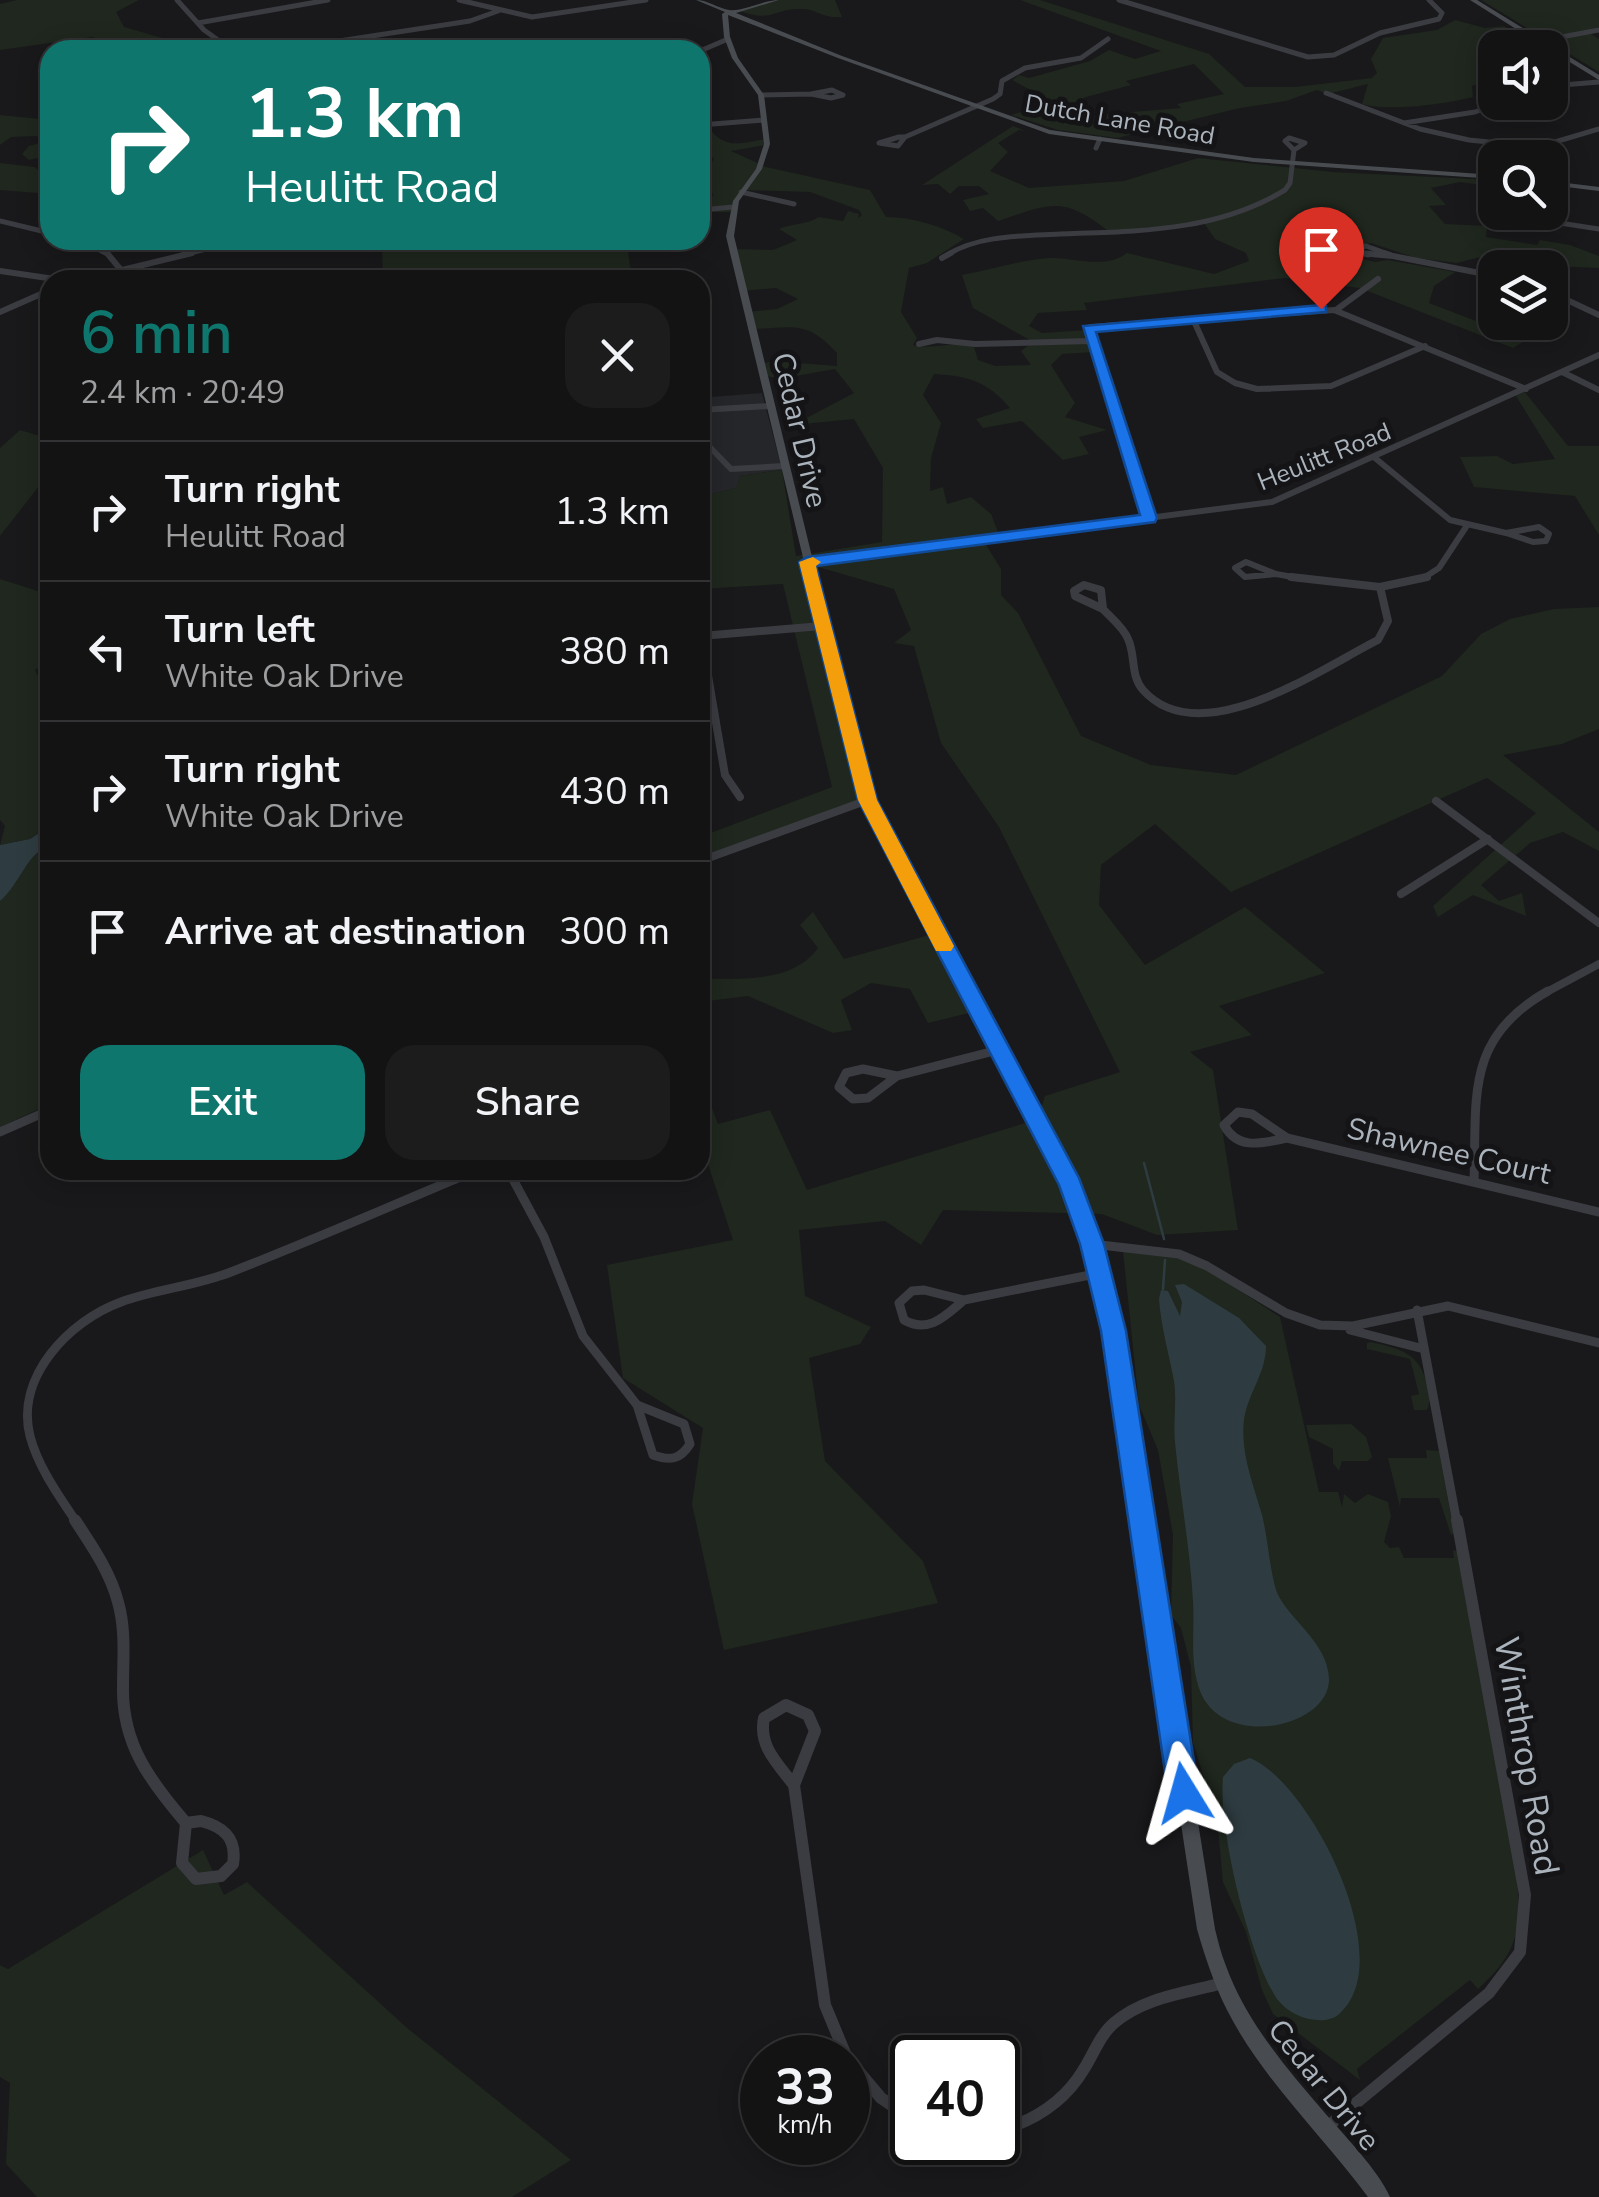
<!DOCTYPE html>
<html lang="en">
<head>
<meta charset="utf-8">
<style>
  :root { --surface:#131314; --page:#1c1c1d; --text:#f1f3f6; --muted:#9d9ea0; --line:#323234; --accent:#0f766e }
  body { margin:0; font-family:"Nunito Sans",sans-serif; background:var(--page); color:var(--text); height:100vh; display:flex; flex-direction:column; font-size:38px; white-space:nowrap }
  * { box-sizing:border-box; margin:0 }
  p { font-size:32px; color:var(--muted) }
  .icon { flex:none; width:55px; height:55px; fill:none; stroke:currentColor; stroke-width:2; stroke-linecap:round; stroke-linejoin:round }
  .map { position:relative; flex:1; overflow:hidden }
  .panel { position:absolute; left:40px; top:270px; width:670px; height:910px; display:flex; flex-direction:column; background:var(--surface); border-radius:30px; box-shadow:0 5px 25px #0003,0 0 0 2px var(--line) }
  .panel>* { flex:none }
  .banner { position:absolute; left:40px; top:40px; width:670px; height:210px; border-radius:30px; box-shadow:0 5px 25px #0003,0 0 0 2px var(--line); background:#0f766e; color:#fff; overflow:hidden }
  .tools { position:absolute; left:1478px; top:30px; display:grid; gap:20px }
  .tools a { display:grid; place-items:center; width:90px; height:90px; border-radius:20px; background:var(--surface); box-shadow:0 5px 25px #0003,0 0 0 2px var(--line); font-size:50px }
  .speed { position:absolute; left:740px; top:2035px; display:flex; gap:20px; font-size:50px; font-weight:700; text-align:center }
  .speed>* { display:grid; place-content:center; width:130px; height:130px; border-radius:50%; background:var(--surface); box-shadow:0 5px 25px #0003,0 0 0 2px var(--line); line-height:1 }
  .speed small { font-size:25px; font-weight:400 }
  .speed .limit { border:5px solid #111; border-radius:15px; background:#fff; color:#111 }
  .pin { position:absolute; display:grid; place-items:center; width:85px; height:85px; color:#fff; margin:-102px -42px; border-radius:50% 50% 50% 0; rotate:-45deg; box-shadow:0 0 10px #0007 }
  .pin .icon { rotate:45deg }
  .me { position:absolute; width:110px; margin:-55px; rotate:352deg; stroke-linejoin:round; filter:drop-shadow(0 0 8px #0008) }
  .turn { display:flex; align-items:center; gap:35px; height:210px; padding:0 40px; font-size:45px }
  .turn .icon { width:130px; height:130px; stroke-width:2.5 }
  .turn b { display:block; font-size:70px; line-height:85px }
  .round { display:grid; place-items:center; flex:none; width:105px; height:105px; border-radius:30px; background:var(--page) }
  .summary { display:flex; align-items:center; justify-content:space-between; height:170px; padding:0 40px }
  h1 { font-size:60px; font-weight:600; line-height:75px; color:var(--accent) }
  .action { display:flex; gap:20px; margin-top:auto; padding:20px 40px }
  .action a { flex:1; height:115px; border-radius:30px; background:var(--accent); color:#fff; font-size:40px; font-weight:600; line-height:115px; text-align:center }
  .action a+a { background:var(--page); color:var(--text) }
  ul { padding:0; list-style:none }
  li { display:flex; align-items:center; gap:30px; height:140px; padding:0 40px; border-top:2px solid var(--line) }
  li div { flex:1 }
  li b { display:block; font-size:38px }
  li em { font-style:normal }
  .map>svg:first-child { display:block }
  .built { fill:#252629 }
  .green { fill:#1f271e; fill-rule:evenodd }
  .water { fill:#2e3c41 }
  .lines { fill:none; stroke-linecap:round; stroke-linejoin:round }
  .stream { stroke:#2e3c41; stroke-width:2.5 }
  .street-far4 { stroke:#3a3c41; stroke-width:5 }
  .street-far3 { stroke:#3a3c41; stroke-width:6 }
  .street-far2 { stroke:#3a3c41; stroke-width:8 }
  .street-far1 { stroke:#3a3c41; stroke-width:9 }
  .street { stroke:#3a3c41; stroke-width:12 }
  .secondary { fill:#484c51; fill-rule:evenodd }
  .route { fill:#1a73e8; stroke:#114b97; stroke-width:2.5 }
  .slow { fill:#f59e0b }
  .labels { text-anchor:middle; stroke-width:10; stroke-linejoin:round; paint-order:stroke }
  .far-street-label { font-size:25px; fill:#abb4bc; stroke:#141417 }
  .street-label { font-size:30px; fill:#abb4bc; stroke:#141417 }
  .near-street-label { font-size:35px; fill:#abb4bc; stroke:#141417 }
</style>
</head>
<body>
<div class="map">
<svg width="1599" height="2197" viewBox="0 0 1599 2197">
  <rect width="100%" height="100%" fill="#19191b"/>
  <!-- built -->
  <path class="built" d="M700,360L710,397L762,393L782,470L740,476L737,488L700,497Z"/>
  <!-- green -->
  <path class="green" d="M17,0H139L116,12L124,27L180,43L189,50H139L92,37L0,50V4Z
    M778,0H835L842,17C823,19 817,9 802,9C773,8 772,24 738,10Z
    M1020,0H1040L1209,54L1245,87H1295L1372,78L1377,73L1371,59L1383,38L1437,30L1455,20L1485,28L1504,26L1528,41L1478,52L1479,63L1494,78L1472,86L1473,97C1446,104 1388,112 1362,104L1368,84L1328,94L1317,90L1286,101L1240,108L1117,138L1058,130L1011,115L1053,102L1012,80L1019,75L1029,78L1090,61L1109,50L1135,59L1161,51ZM1194,64L1224,94L1177,104L1181,108L1068,117L1059,111L1086,97L1131,85L1126,81Z
    M1481,0H1599V27L1586,31L1599,39V72Z
    M0,115L50,120V155L29,160L22,154L29,146L43,142L37,136L11,137L0,145Z
    M1013,126L1026,131L1019,130L998,143L1008,152L990,171L1029,188L1124,181L1198,158L1333,172L1475,179L1495,181V187L1460,182L1431,188L1446,205L1429,206L1445,224L1487,226L1486,237L1537,245L1540,240L1570,245L1599,256V268L1552,266L1508,250L1457,263L1416,258L1371,243L1350,248L1359,258L1375,262L1388,260L1455,272L1434,286L1429,303L1526,340L1513,348L1360,288L1285,278L1084,303L1087,310L1038,313L1029,326L1042,333L1088,330L1094,352L1062,354L1051,365L1075,403L1065,417L1107,430L1079,437L1089,454L1063,460L1022,421L983,428L976,419L1010,408C987,381 968,376 934,374L923,395L941,423L931,458L930,491L943,487L947,504L971,497L991,514L1000,537L983,540L1001,569V595L1018,613L1081,736L1151,765L1236,775L1442,676L1481,634L1510,619L1554,609L1599,607V729L1562,744L1503,755L1599,832V851L1563,832L1530,843L1481,885L1499,901L1522,893L1526,916L1473,895L1438,917L1433,906L1536,813L1487,778L1231,892L1155,824L1101,865L1099,905L1145,965L1245,907L1325,973L1219,1006L1252,1035L1190,1052L1213,1070L1238,1230L1157,1235L1102,1214L943,1210L921,1245L885,1221L799,1230L805,1296L871,1327L860,1344L809,1358L825,1461L923,1561L938,1603L724,1650L692,1504L703,1428L623,1378L607,1265L733,1240L700,1140V1076L718,1124L770,1110L807,1190L1038,1119L1045,1096L1120,1072L999,827L941,743L914,646L894,643L911,630L894,589L811,565L871,798L700,862V837L832,787L783,584L700,589V497L736,488L740,476L782,470L796,556L882,542L883,468L854,419L793,425L854,393L835,369L779,379L764,375L761,364L773,361L837,366V353C806,319 793,328 750,329L746,312L777,309L798,299L776,288L741,291L734,249L773,250L797,240L779,229C793,223 806,225 819,217L843,221L848,211L859,214L858,218L862,215L859,210L810,192L742,190L732,212H700V202L713,196L709,177L700,172L709,169L714,158L700,156V127L709,128C725,150 741,143 765,139V145L731,151L766,167L870,190L886,217C912,217 942,226 964,239L927,263L909,268L901,312L917,338L913,345C934,350 955,340 974,347L978,360L995,366L1031,365L1021,351L1033,342L973,308L962,275C990,270 1020,260 1049,258C1073,257 1105,270 1127,253L1214,274L1249,261L1246,253L1215,239L1204,223L1108,231C1062,195 1050,204 998,221L983,208L970,211L963,200L989,194L979,186H959L950,194L938,184L922,185Z
    M0,163L35,167L50,183V194L0,190Z
    M392,240H667V248L628,251L632,280H383L382,248L391,247Z
    M1524,391L1568,446H1599V535L1575,496L1474,487L1460,457L1497,456L1513,464L1555,459L1516,396Z
    M20,430L50,439V472L0,536V448Z
    M0,579L50,595V661L35,670L50,700V826L30,839L0,845L5,826L0,820Z
    M50,845V1104L0,1127V901C20,883 28,853 50,845Z
    M813,912L844,959L940,932L981,1010L928,1023L910,989L871,983L841,1000L852,1030L833,1033L748,996L700,1002V979C740,978 792,984 818,948L800,925Z
    M1123,1251L1178,1257L1208,1270L1280,1317L1319,1492H1338L1342,1507L1344,1494L1355,1503L1368,1494L1388,1502L1391,1516L1384,1542L1390,1548L1399,1547L1404,1558H1454L1453,1550L1457,1551L1517,1876C1521,1930 1519,1952 1478,1989L1470,1980L1357,2069L1360,2080L1273,2014L1262,1990L1246,1932L1223,1882L1217,1819L1193,1743L1191,1667L1181,1628L1171,1615L1173,1535L1158,1450L1139,1405Z
    M1371,1342C1401,1349 1420,1353 1427,1385C1429,1395 1431,1401 1427,1410H1414L1411,1396L1419,1394L1410,1359L1367,1349V1343Z
    M1351,1424L1366,1437L1372,1457L1368,1461H1342L1339,1471L1333,1463V1449L1309,1437L1306,1425Z
    M1426,1450L1439,1451L1454,1533L1451,1535L1439,1498H1401L1400,1507L1388,1458H1427Z
    M203,1850L224,1895L247,1882L406,2027L571,2160L512,2197H37L6,2164L10,2083L0,2077V1965L8,1969Z"/>
  <!-- water -->
  <path class="water" d="M50,826V845C27,853 20,884 0,901V845L30,839Z
    M1184,1284L1239,1318L1266,1346C1266,1373 1248,1393 1244,1419C1240,1453 1253,1483 1262,1515C1268,1539 1269,1565 1276,1590C1286,1618 1329,1642 1329,1680C1328,1728 1223,1750 1200,1691C1189,1661 1195,1631 1193,1601C1190,1548 1180,1495 1175,1442C1173,1422 1177,1401 1174,1381C1169,1354 1161,1327 1159,1299L1161,1290L1168,1291L1180,1316L1182,1302L1175,1285Z
    M1250,1758C1310,1782 1402,1962 1338,2015C1330,2021 1319,2021 1309,2019C1296,2016 1285,2009 1277,1999C1249,1957 1218,1828 1223,1777L1234,1764Z"/>
  <g class="lines">
    <!-- stream -->
    <path class="stream" d="M1144,1163L1164,1239
      M1163,1289L1165,1260"/>
    <!-- street-far4 -->
    <path class="street-far4" d="M177,0L204,30L232,50
      M459,0L532,17L646,0
      M1119,0L1308,57L1334,55L1380,33L1439,19L1442,13L1429,0
      M198,23L328,0
      M1540,41L1599,30
      M280,50L470,21L498,11
      M595,50L632,41L680,50
      M700,51L728,39
      M1550,86L1599,82
      M832,90L843,95L831,98L811,94Z
      M1326,93L1420,129L1469,140L1538,147L1599,129
      M761,95L811,94
      M1404,123L1475,112L1503,102
      M700,125L764,120
      M899,137H905L898,146L879,143Z
      M905,137L993,99L1000,94L1002,81L1025,68L1081,58L1108,39
      M1289,138L1305,143L1294,150L1285,141Z
      M1096,148L1100,139
      M1485,175L1483,205L1494,213L1599,229
      M741,192L794,204
      M700,210L733,207
      M0,221L50,233
      M81,240L109,255
      M182,255L243,240
      M947,255C978,235 1023,236 1060,234C1138,231 1216,232 1285,190L1290,183L1294,150
      M1368,255L1358,252V248L1366,246L1391,255"/>
    <!-- street-far3 -->
    <path class="street-far3" d="M107,253L121,270
      M1360,253L1393,256L1384,253
      M1393,256L1495,276
      M942,258L951,253
      M0,271L61,280
      M81,280L192,253
      M1550,292L1599,315
      M1336,310L1378,279
      M0,312L50,290
      M1193,319L1217,372L1235,383L1257,389L1331,386L1425,346
      M919,344L937,340L975,344L1090,341
      M1562,372L1599,390
      M700,410L769,406
      M700,437L731,469L784,466
      M1375,458L1450,520L1506,533
      M1149,518L1087,332L1090,327L1334,310L1526,389
      M1539,527L1549,534L1546,541L1533,542L1506,533Z
      M807,562L1272,502L1599,355
      M1246,562L1276,574L1245,577L1235,568Z
      M1276,574L1304,579
      M1422,579L1439,568L1466,527"/>
    <!-- street-far2 -->
    <path class="street-far2" d="M1291,577L1380,587L1427,577
      M1084,585L1101,590L1103,609L1075,596L1074,591Z
      M1103,609C1111,618 1124,628 1128,639C1136,656 1130,675 1143,690C1200,754 1320,669 1378,640L1388,621L1380,587
      M700,629L725,775L740,797
      M701,636L822,626
      M1436,801L1599,923
      M700,861L868,800
      M1401,894L1488,839
      M1543,994L1599,964"/>
    <!-- street-far1 -->
    <path class="street-far1" d="M863,1069L897,1076L868,1098L853,1099L839,1087L846,1073Z
      M897,1076L998,1050
      M1238,1112L1252,1114L1287,1138C1263,1143 1238,1151 1224,1125Z
      M0,1132L50,1110
      M1287,1138L1599,1212
      M508,1170L544,1237L583,1336L637,1405
      M1474,1182C1477,1098 1464,1038 1548,991
      M1092,1244L1179,1254L1207,1266L1286,1313L1320,1325L1353,1326L1448,1306L1599,1343
      M924,1290L964,1300C945,1316 929,1334 904,1320L899,1303L912,1291Z
      M964,1300L1100,1273
      M1417,1310L1457,1523
      M1350,1330L1424,1349
      M637,1405L684,1424L690,1444C680,1460 670,1461 653,1455Z
      M77,1523C59,1496 38,1467 30,1436C15,1377 69,1321 121,1302C157,1289 195,1286 231,1272C314,1240 395,1204 477,1170"/>
    <!-- street -->
    <path class="street" d="M75,1520C92,1546 110,1572 118,1602C126,1630 123,1659 123,1687C122,1744 150,1781 186,1823
      M786,1705L808,1715L815,1731L794,1785C778,1764 758,1746 764,1718Z
      M794,1785L825,2005L847,2058
      M201,1821C225,1827 237,1839 233,1864L221,1876L196,1879L182,1863L186,1823Z
      M848,2059L881,2098L912,2119
      M1326,2128L1489,1993L1520,1952L1525,1895L1457,1520
      M998,2131C1034,2121 1065,2101 1084,2069C1094,2053 1100,2035 1114,2023C1144,1997 1186,1993 1223,1983"/>
    <!-- secondary -->
    <path class="secondary" d="M696,0C708,0 717,8 729,10C743,12 763,0 779,0L736,13L842,56L1050,130L1254,158L1495,175V179L1254,162L1049,134L838,58L728,15L730,37L738,58L764,95L770,144L762,169L739,201L734,236L867,783L873,800L1077,1184L1099,1244L1120,1331L1215,1929C1218,1941 1221,1954 1226,1966C1246,2021 1286,2068 1324,2112C1344,2135 1378,2170 1390,2197H1368C1322,2135 1262,2079 1227,2010C1214,1984 1205,1957 1197,1929L1106,1331L1085,1244L1064,1184L863,800L857,783L726,236L733,201L756,169L764,144L758,95L732,58L724,37L722,14L725,12Z
      M1470,0H1477L1599,75V80L1550,50V48H1546Z
      M1550,181L1599,187V191L1550,185Z"/>
  </g>
  <!-- route -->
  <path class="route" d="M1321,305L1326,306V312L1096,332L1157,518L1155,522L816,566L877,800L1079,1178L1104,1244L1126,1331L1199,1793L1195,1804L1184,1809L1173,1804L1168,1793L1101,1331L1080,1244L1059,1185L858,800L799,562L807,557L1140,515L1083,326Z"/>
  <!-- slow -->
  <path class="slow" d="M813,557L821,562L816,566L818,575L877,800L954,946L951,951H936L858,800L799,562Z"/>
  <g class="labels">
    <!-- far-street labels -->
    <g class="far-street-label">
      <text transform="translate(1120 119) rotate(10)" y="9">Dutch Lane Road</text>
      <text transform="translate(1324 456) rotate(-22)" y="9">Heulitt Road</text>
    </g>
    <!-- street labels -->
    <g class="street-label">
      <text transform="translate(800 430) rotate(77)" y="10">Cedar Drive</text>
      <text transform="translate(1449 1151) rotate(13)" y="10">Shawnee Court</text>
      <text transform="translate(1324 2085) rotate(51)" y="10">Cedar Drive</text>
    </g>
    <!-- near-street labels -->
    <g class="near-street-label">
      <text transform="translate(1527 1756) rotate(80)" y="12">Winthrop Road</text>
    </g>
  </g>
</svg>
<div class="tools">
<a><svg class="icon" aria-label="sound" viewBox="0 0 24 24"><path d="M4 9h4l5-4v14l-5-4H4zM17 9q2 3 0 6"/></svg></a>
<a><svg class="icon" aria-label="search" viewBox="0 0 24 24"><circle cx="10" cy="10" r="6"/><path d="M15 15l6 6"/></svg></a>
<a><svg class="icon" aria-label="layers" viewBox="0 0 24 24"><path d="M12 4l9 5-9 5-9-5zM3 14l9 5 9-5"/></svg></a>
</div>
<div class="speed"><div>33<small>km/h</small></div><div class="limit">40</div></div>
<div class="pin" style="left:1321px;top:309px;background:#d93025"><svg class="icon" aria-label="arrive" viewBox="0 0 24 24"><path d="M6 21V4h12l-3 4 3 4H6"/></svg></div>
<svg class="me" style="left:1184px;top:1793px" viewBox="-20 -20 40 40"><path d="M0-17L14 15 0 8-14 15z" fill="#1a73e8" stroke="#fff" stroke-width="4"/></svg>
<div class="banner">
<div class="turn"><svg class="icon" aria-label="right" viewBox="0 0 24 24"><path d="M7 20v-9h11M14 6l5 5-5 5"/></svg><div><b>1.3 km</b>Heulitt Road</div></div>
</div>
<section class="panel">
<div class="summary"><div><h1>6 min</h1><p>2.4 km · 20:49</p></div><a class="round"><svg class="icon" aria-label="close" viewBox="0 0 24 24"><path d="M6 6l12 12M18 6L6 18"/></svg></a></div>
<ul>
<li><svg class="icon" aria-label="right" viewBox="0 0 24 24"><path d="M7 20v-9h11M14 6l5 5-5 5"/></svg><div><b>Turn right</b><p>Heulitt Road</p></div><em>1.3 km</em></li>
<li><svg class="icon" aria-label="left" viewBox="0 0 24 24"><path d="M17 20v-9H6M10 6l-5 5 5 5"/></svg><div><b>Turn left</b><p>White Oak Drive</p></div><em>380 m</em></li>
<li><svg class="icon" aria-label="right" viewBox="0 0 24 24"><path d="M7 20v-9h11M14 6l5 5-5 5"/></svg><div><b>Turn right</b><p>White Oak Drive</p></div><em>430 m</em></li>
<li><svg class="icon" aria-label="arrive" viewBox="0 0 24 24"><path d="M6 21V4h12l-3 4 3 4H6"/></svg><div><b>Arrive at destination</b></div><em>300 m</em></li>
</ul>
<div class="action"><a>Exit</a><a>Share</a></div>
</section>
</div>
</body>
</html>
